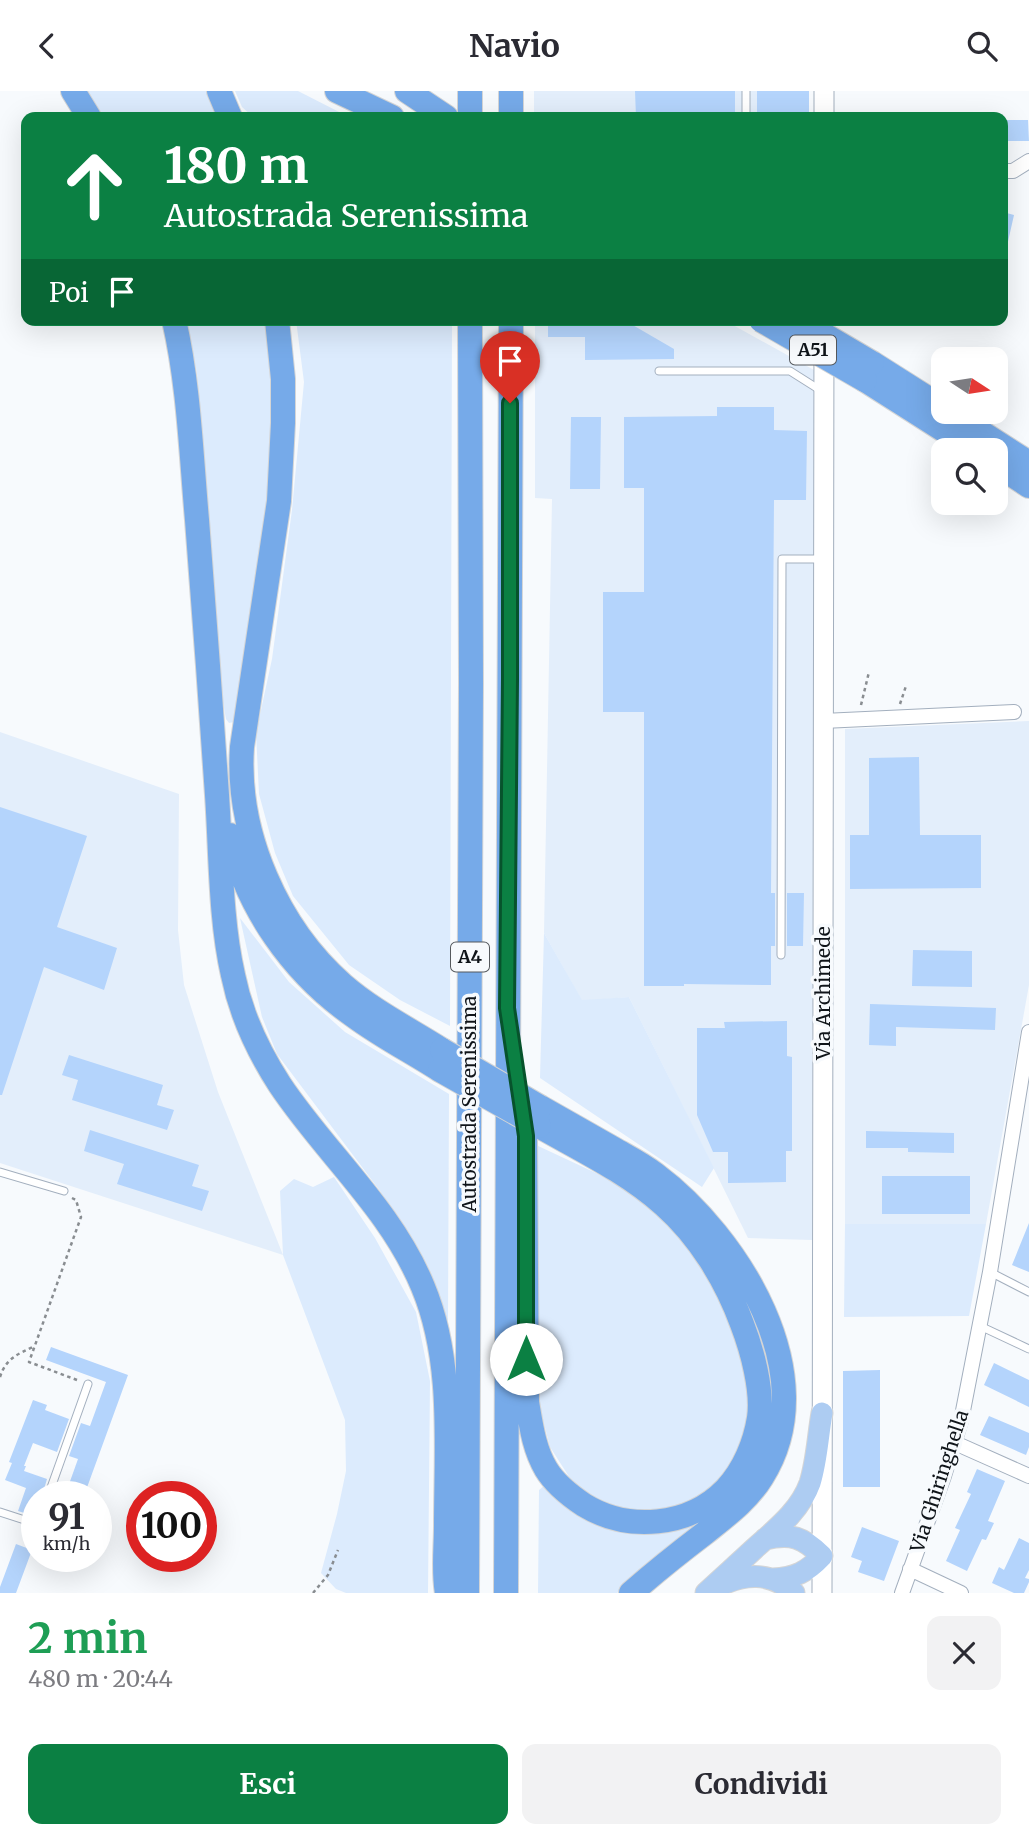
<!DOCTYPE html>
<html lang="it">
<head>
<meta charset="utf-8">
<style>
  :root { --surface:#fff; --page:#f2f2f3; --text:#2b2b33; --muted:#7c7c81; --accent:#0b8043 }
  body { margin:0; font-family:Merriweather,serif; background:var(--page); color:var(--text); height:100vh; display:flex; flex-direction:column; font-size:26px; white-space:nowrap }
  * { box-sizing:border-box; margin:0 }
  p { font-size:23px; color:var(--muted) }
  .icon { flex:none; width:38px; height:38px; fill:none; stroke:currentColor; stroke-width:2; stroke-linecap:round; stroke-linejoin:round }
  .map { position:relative; height:1502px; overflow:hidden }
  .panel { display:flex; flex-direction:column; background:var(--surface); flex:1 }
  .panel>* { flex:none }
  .top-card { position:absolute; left:21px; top:21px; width:987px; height:214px; border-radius:14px; box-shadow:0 7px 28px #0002; background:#0b8043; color:#fff; overflow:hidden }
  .needle { width:46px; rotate:102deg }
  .fabs { position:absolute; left:931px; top:256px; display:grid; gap:14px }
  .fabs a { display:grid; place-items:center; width:77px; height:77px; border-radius:14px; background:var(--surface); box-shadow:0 7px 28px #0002; font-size:35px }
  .speed { position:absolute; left:21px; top:1390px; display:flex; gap:14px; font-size:35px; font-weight:700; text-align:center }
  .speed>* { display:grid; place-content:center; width:91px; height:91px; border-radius:50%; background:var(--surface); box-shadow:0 7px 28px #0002; line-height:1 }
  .speed small { font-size:18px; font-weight:400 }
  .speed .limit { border:10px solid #d22; background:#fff; color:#111 }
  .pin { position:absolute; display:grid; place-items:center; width:60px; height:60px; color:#fff; margin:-72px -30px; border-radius:50% 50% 50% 0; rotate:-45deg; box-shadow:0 0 7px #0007 }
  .pin .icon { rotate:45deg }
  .me { position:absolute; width:77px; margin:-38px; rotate:0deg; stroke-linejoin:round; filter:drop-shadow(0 0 5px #0008) }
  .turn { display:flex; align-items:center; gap:24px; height:147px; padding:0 28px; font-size:32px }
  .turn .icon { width:91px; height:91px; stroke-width:2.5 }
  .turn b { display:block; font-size:49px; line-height:60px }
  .then { display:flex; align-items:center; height:66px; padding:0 28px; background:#0003; gap:14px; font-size:26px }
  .round { display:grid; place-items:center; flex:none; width:74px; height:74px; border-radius:14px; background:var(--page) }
  .summary { display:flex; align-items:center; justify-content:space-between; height:119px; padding:0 28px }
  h1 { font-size:42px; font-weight:700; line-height:52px; color:#1e9e55 }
  .cta { display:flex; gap:14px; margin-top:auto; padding:14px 28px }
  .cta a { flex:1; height:80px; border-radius:14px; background:var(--accent); color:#fff; font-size:28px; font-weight:700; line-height:80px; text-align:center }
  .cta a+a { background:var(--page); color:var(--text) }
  header { display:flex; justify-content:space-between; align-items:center; height:91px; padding:0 28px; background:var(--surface); font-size:32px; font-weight:700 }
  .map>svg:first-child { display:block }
  .built { fill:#e3eefb }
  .green { fill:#dcebfd }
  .building { fill:#b4d4fc }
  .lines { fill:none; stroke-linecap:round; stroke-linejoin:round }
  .lane-casing { stroke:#a3afbe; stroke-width:9 }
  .street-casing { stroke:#a3afbe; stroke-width:16 }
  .secondary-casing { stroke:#a3afbe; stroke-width:21 }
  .primary-casing { stroke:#d4d5d6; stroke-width:23 }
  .highway-casing { stroke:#d4d5d6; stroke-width:26 }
  .path { stroke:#898d91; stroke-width:2.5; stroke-dasharray:3.5 3.5; stroke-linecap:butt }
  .lane { stroke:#fff; stroke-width:7 }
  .street { stroke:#fff; stroke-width:14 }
  .secondary { stroke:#fff; stroke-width:19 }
  .primary { stroke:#adccf2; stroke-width:21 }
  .highway { stroke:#76aae9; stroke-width:24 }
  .highway-bridge-casing { stroke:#d4d5d6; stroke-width:26; stroke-linecap:butt }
  .highway-bridge { stroke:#76aae9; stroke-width:24 }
  .route-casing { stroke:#07532c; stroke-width:18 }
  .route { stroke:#0b8043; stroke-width:12 }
  .labels { text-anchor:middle; stroke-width:7; stroke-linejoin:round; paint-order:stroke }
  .shield { fill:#f7fafd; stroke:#55595d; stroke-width:2 }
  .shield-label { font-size:18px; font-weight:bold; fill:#0f1419 }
  .street-label { font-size:19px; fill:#0f1419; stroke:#f7fafd }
</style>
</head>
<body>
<header><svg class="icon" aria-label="back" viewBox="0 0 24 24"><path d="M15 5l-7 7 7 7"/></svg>Navio<svg class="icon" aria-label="search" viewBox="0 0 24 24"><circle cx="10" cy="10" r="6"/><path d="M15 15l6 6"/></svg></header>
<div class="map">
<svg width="1029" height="1502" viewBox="0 0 1029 1502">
  <rect width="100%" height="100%" fill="#f7fafd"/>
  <!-- built -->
  <path class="built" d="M534,0H809V26H534Z
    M535,229H724L814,279L812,1149L748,1147L629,906L582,910L544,842L552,408L535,407Z
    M1029,630V894L986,1133H845V638Z
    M0,641L179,703L178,839L184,894L218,1001L283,1164L0,1072Z"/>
  <!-- green -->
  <path class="green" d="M86,0H212L222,26H101Z
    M235,0H298L349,26H253L242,16Z
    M186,229H272L276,361L234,631L229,632L226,628L222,606L212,464L199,328L197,282Z
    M296,229H452L450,935L400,909L349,874L293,805L275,762L259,703L256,642L272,568L292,419L304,291Z
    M240,827L289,891L345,941L449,1003L448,1230L422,1170L380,1100L277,963L262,926Z
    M544,842L582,909L629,906L714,1077L702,1096L540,987Z
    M536,1054L641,1103L678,1139L710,1185L749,1282L748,1344L719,1394L673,1419L635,1420L601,1411L575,1395L550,1356L536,1302Z
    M334,1086L375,1147L416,1221L430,1290L428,1502H346L336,1498L321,1482L337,1423L346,1380L345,1329L283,1164L280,1100L294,1088L313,1096Z
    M845,1133H986L969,1225L844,1226Z
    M545,1394L578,1424L607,1438L639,1443L668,1442L706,1428L637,1484L617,1502H538L539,1399Z"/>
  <!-- building -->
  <path class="building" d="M635,0H735V26H636Z
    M757,0H809V21H757Z
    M1003,29H1028L1029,50H1003Z
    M1003,121L1014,124L1007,155L1003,154Z
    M548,229H624L674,258V268L585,269V246H548Z
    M717,316H774V339L807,340L806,409H774L771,802H775V855H771V894L684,893V895H644V621H603V501H644V397H624V326L717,325Z
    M571,326H601L600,398H570Z
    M919,666L920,744H981V797L850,798V744H869V667Z
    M0,716L87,745L57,836L117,857L104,899L44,876L2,1004H0Z
    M787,802H804L803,855H787Z
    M913,859L972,860V896L912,895Z
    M870,913L996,917L995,939L896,936V955L869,954Z
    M787,930V965L792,966V1060H786V1091L728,1092V1061H713L697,1024V937H725L724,931Z
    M69,964L163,994L157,1014L174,1019L167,1039L72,1009L78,989L62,984Z
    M90,1039L199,1074L192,1095L209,1100L202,1120L117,1093L124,1073L84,1060Z
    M866,1040L954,1042V1062L908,1061V1057H866Z
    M882,1085H970V1123H882Z
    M1029,1132V1181L1012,1174Z
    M51,1256L128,1284L85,1402L91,1404L90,1405H54L59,1392L68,1396L78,1368L69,1365L81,1332L90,1335L106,1291L46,1269Z
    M994,1272L1029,1289V1316L984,1294Z
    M880,1279V1396H843V1280Z
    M33,1309L47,1314L45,1319L69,1328L57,1361L33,1352L24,1375H26L24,1380L47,1388L42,1405H37V1426L18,1420L26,1397L5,1389L12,1372L9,1371Z
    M989,1325L1029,1342V1356L1026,1364L980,1344Z
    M977,1378L1005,1390L988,1430L994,1432L986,1449L982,1448L967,1480L946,1470L960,1439L955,1437L971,1403L967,1401Z
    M862,1436L899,1450L884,1490L858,1481L862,1470L851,1466Z
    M1019,1447L1029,1452V1479L1025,1487L1029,1488V1491L1024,1502H1014L992,1492L999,1476L1004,1479Z
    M16,1453L32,1459L16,1502H0V1496Z"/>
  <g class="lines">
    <!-- lane casing -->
    <g class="lane-casing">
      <path id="lane" d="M746,26V0
        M659,280H790L820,299
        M781,864L782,468H823
        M0,1081L64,1100
        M990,1181L1029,1201
        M980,1235L1029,1258
        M48,1405L88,1293
        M0,1421L37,1433"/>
    </g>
    <!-- street casing -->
    <g class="street-casing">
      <path id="street" d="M1003,80H1013L1029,70
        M823,630L1014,621
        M955,1352L1029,1385
        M910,1478L961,1502
        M902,1502L944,1385L961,1330L990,1181L1029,941"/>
    </g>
    <!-- secondary casing -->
    <g class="secondary-casing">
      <path id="secondary" d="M824,26V0
        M822,1502L824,229"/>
    </g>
    <!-- primary casing -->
    <g class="primary-casing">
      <path id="primary" d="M765,1448C791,1442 803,1446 822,1465C807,1481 795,1487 773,1488
        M717,1496C744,1482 770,1480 794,1502
        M706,1502C722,1487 738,1473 754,1458C775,1439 800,1420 810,1392C817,1370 818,1345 822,1322"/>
    </g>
    <!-- highway casing -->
    <g class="highway-casing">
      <path id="highway" d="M73,0L89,26
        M219,0L230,26
        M337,0L392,26
        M407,0L446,26
        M470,26V0
        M511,26V0
        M174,229C189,295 191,362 197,429C204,521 211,612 217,704C221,762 220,827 233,884C241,924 258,960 280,994C326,1063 391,1118 423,1196C454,1270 446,1356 446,1435C446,1457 443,1481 447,1502
        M277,229L283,288V332L279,410L242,656C236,743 278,837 343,894C373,920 409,938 442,959
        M872,272L943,317
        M865,289L975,359
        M948,320L1029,372
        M996,373L1029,395
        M230,744C246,816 293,883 354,925C381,945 412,961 440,979
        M520,1008L525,1045L527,1311C531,1334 534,1358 546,1378C555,1393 569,1404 584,1414C628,1441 689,1436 726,1398C744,1379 755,1352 759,1327C763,1299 752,1259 742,1233C726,1189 699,1145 664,1114C627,1081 581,1059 539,1035
        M540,1016C565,1030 589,1044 614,1058C628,1066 642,1073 655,1083C738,1145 826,1285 762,1386C748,1409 726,1425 705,1442C680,1461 655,1481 631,1502
        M467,1502L471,592L470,229
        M506,1502L511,229"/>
    </g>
    <!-- path -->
    <path class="path" d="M900,613L906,595
      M861,614L869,581
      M72,1107L76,1109L81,1126L29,1271L77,1289
      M0,1286C6,1267 18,1263 35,1255
      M313,1502L328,1484L338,1459"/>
    <!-- lane -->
    <use href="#lane" class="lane"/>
    <!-- street -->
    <use href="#street" class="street"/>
    <!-- secondary -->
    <use href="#secondary" class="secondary"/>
    <!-- primary -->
    <use href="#primary" class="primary"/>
    <!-- highway -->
    <use href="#highway" class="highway"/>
    <!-- highway-bridge casing -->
    <g class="highway-bridge-casing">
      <path id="highway-bridge" d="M761,229L865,289
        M799,229L872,272
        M442,959L540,1016
        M440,979L539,1035"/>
    </g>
    <!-- highway-bridge -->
    <use href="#highway-bridge" class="highway-bridge"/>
  </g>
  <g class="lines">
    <!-- route casing -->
    <g class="route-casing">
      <path id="route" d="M510,312V588L507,917L526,1045V1268"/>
    </g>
    <!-- route -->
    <use href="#route" class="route"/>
  </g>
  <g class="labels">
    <!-- shield labels -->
    <g class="shield">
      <rect x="790" y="244.5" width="46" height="29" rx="5"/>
      <rect x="451" y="851.5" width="38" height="29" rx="5"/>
    </g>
    <g class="shield-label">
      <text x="813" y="265">A51</text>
      <text x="470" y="872">A4</text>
    </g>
    <!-- street labels -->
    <g class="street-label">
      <text transform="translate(823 902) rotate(-90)" y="7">Via Archimede</text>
      <text transform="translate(469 1013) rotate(-90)" y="7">Autostrada Serenissima</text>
      <text transform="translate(939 1390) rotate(-72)" y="7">Via Ghiringhella</text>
    </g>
  </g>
</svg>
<div class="fabs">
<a><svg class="needle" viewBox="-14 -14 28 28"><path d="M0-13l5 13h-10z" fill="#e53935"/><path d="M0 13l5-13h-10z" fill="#7c7c81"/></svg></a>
<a><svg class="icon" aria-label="search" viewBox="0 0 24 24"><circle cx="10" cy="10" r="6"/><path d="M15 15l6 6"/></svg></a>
</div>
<div class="speed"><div>91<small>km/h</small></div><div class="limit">100</div></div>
<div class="pin" style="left:510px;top:312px;background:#d93025"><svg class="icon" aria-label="arrive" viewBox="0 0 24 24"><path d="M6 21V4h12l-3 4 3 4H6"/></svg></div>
<svg class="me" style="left:526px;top:1268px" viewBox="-20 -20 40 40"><circle r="19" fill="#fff"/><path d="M0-13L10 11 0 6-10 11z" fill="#0b8043"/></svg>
<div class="top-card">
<div class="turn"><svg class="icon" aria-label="ahead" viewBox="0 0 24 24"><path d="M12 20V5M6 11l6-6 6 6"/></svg><div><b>180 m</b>Autostrada Serenissima</div></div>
<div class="then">Poi<svg class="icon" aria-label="arrive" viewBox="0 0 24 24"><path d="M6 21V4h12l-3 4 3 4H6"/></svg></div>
</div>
</div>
<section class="panel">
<div class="summary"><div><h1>2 min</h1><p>480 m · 20:44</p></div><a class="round"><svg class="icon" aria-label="close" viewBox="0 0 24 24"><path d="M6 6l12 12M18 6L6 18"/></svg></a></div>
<div class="cta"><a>Esci</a><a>Condividi</a></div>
</section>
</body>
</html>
